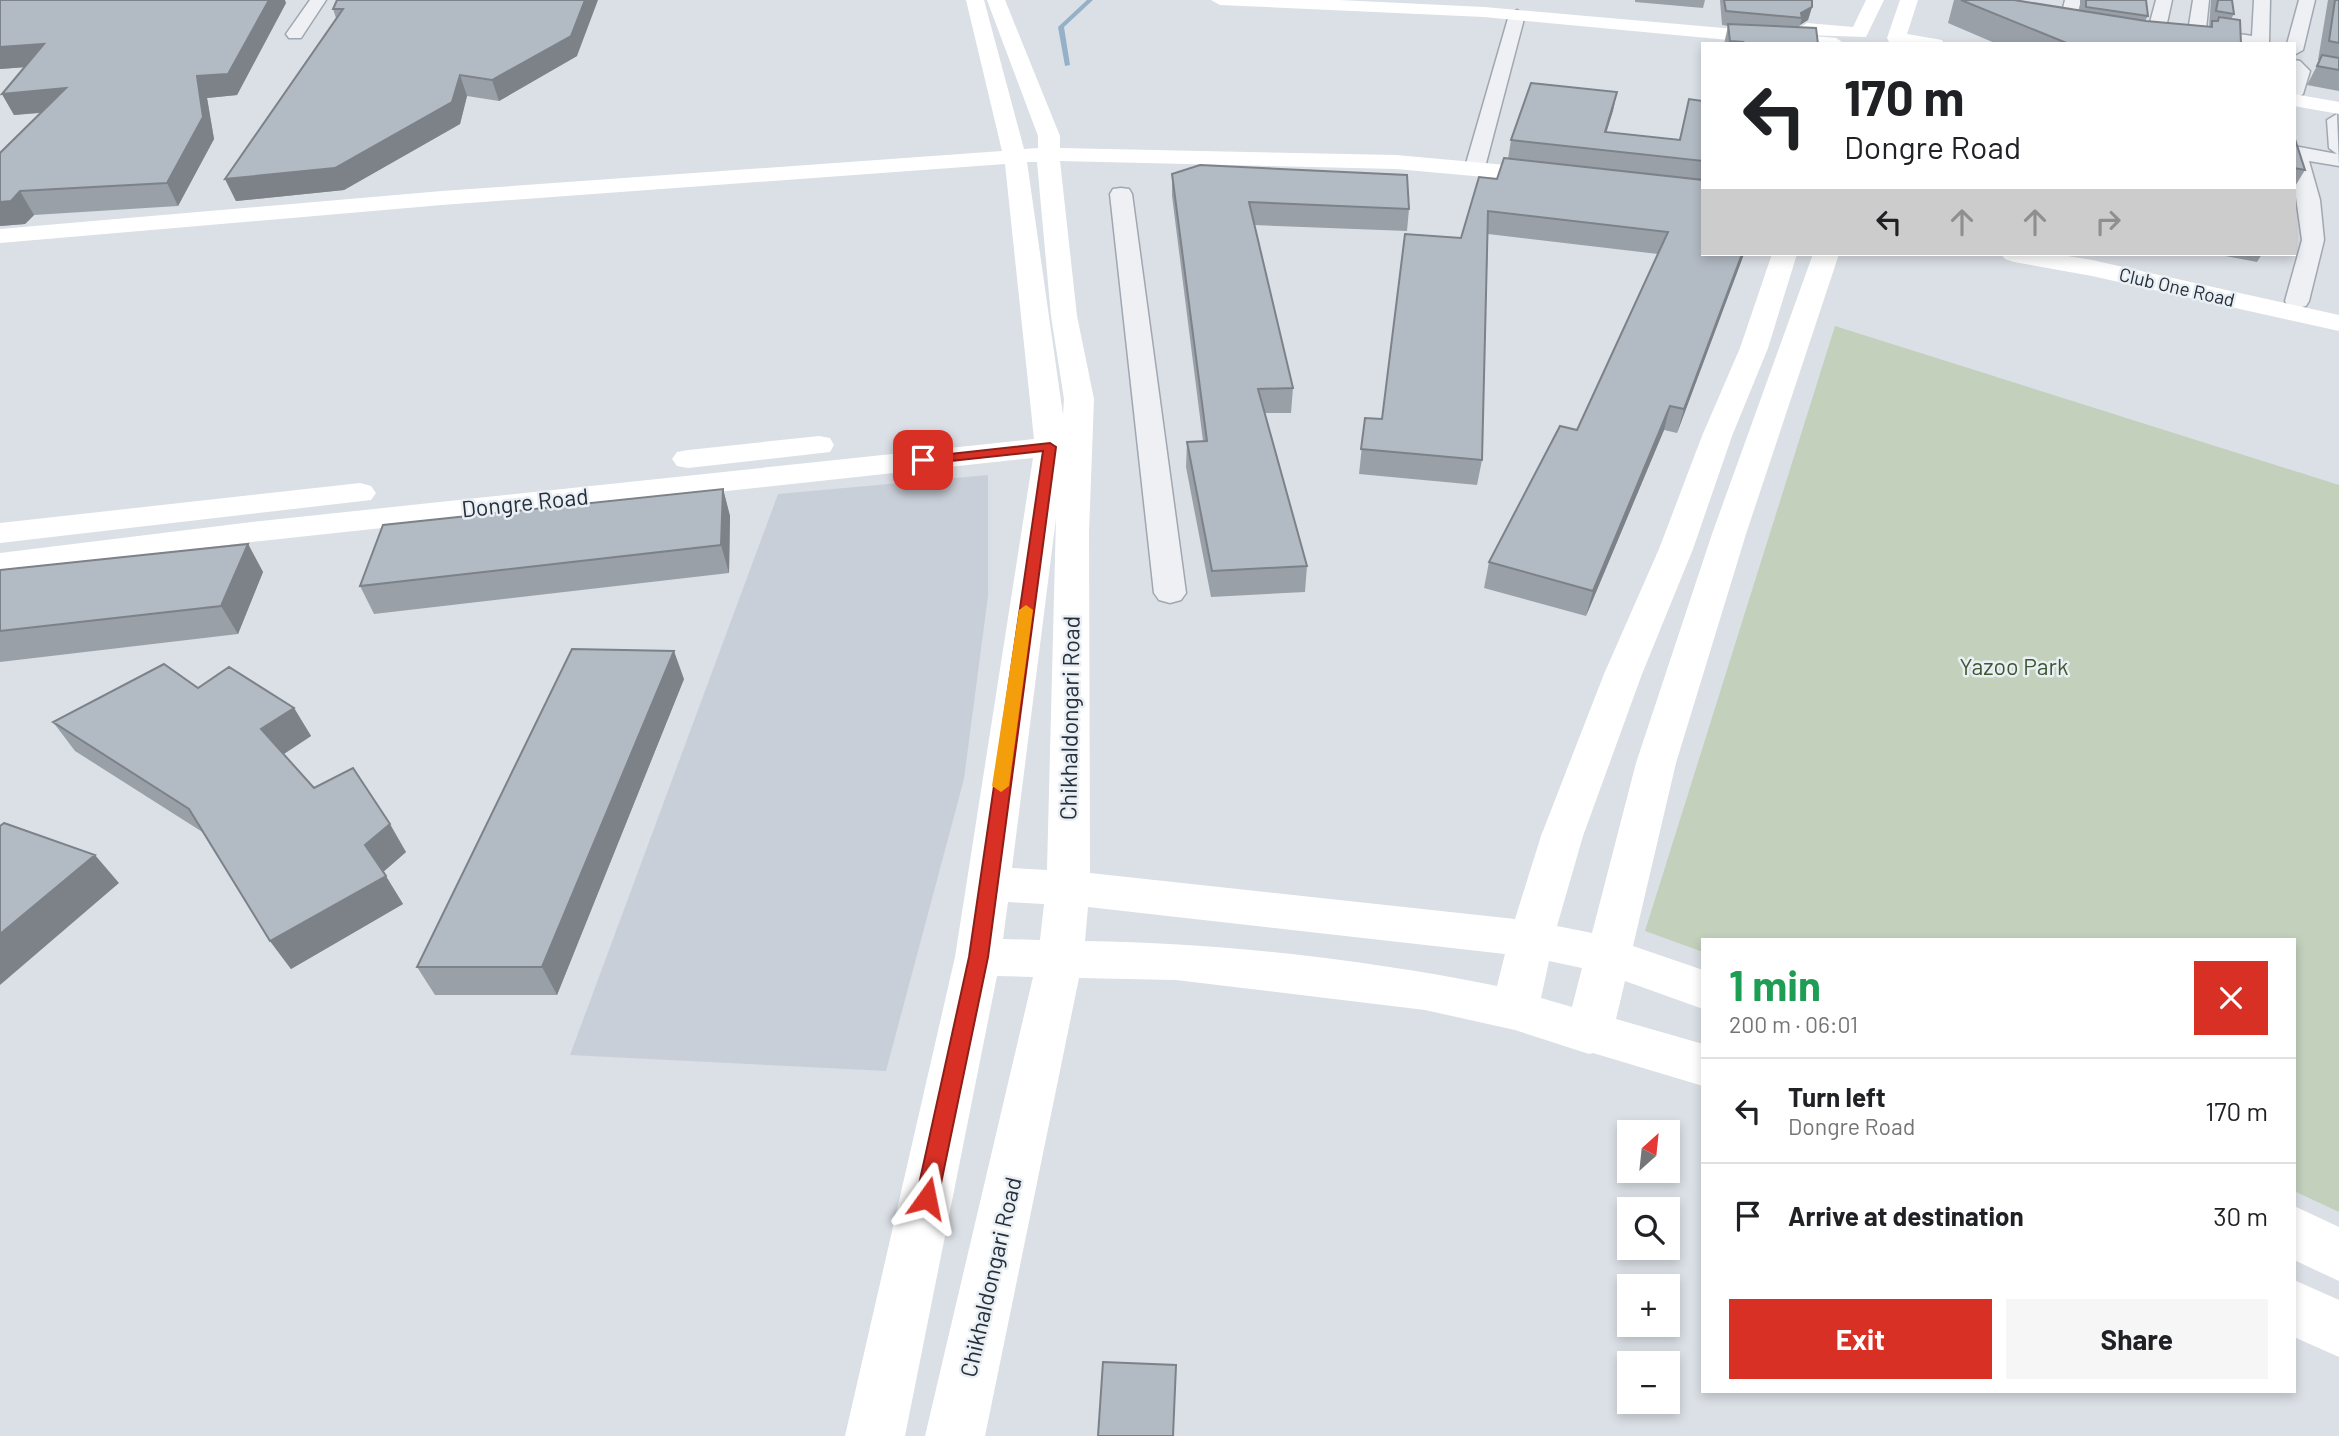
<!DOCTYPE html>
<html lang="en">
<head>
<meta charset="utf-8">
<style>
  :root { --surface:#fff; --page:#f6f6f6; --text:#202124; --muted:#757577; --line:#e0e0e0; --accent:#d93025 }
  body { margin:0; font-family:Barlow,sans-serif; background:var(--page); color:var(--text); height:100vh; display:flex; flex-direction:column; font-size:26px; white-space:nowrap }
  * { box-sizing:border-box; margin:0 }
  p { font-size:23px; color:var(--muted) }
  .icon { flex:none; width:38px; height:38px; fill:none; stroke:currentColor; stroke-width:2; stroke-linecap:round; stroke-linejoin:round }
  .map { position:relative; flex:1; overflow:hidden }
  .details { position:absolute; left:1701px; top:938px; width:595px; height:455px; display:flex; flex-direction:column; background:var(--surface); border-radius:0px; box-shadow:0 4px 10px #0003 }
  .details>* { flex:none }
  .guide { position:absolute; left:1701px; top:42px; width:595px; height:214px; border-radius:0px; box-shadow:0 4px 10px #0003; background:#fff; color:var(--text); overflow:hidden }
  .needle { width:46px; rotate:27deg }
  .tools { position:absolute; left:1617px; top:1120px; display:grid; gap:14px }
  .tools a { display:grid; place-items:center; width:63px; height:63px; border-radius:0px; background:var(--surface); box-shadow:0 4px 10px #0003; font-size:35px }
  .pin { position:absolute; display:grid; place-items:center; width:60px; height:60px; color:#fff; margin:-30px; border-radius:14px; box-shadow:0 4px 10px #0006 }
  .me { position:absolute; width:77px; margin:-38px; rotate:12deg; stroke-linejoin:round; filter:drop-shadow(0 0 5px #0008) }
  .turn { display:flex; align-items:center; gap:24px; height:147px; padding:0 28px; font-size:32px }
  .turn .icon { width:91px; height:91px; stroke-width:2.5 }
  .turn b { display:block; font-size:49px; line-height:60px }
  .lanes { display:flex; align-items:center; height:66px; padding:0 28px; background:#0003; justify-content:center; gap:35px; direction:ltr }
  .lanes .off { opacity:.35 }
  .round { display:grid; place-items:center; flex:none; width:74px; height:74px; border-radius:0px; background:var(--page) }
  .overview { display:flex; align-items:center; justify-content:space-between; height:119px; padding:0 28px }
  h1 { font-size:42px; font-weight:700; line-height:52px; color:#1e9e55 }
  .button { display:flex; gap:14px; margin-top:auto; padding:14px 28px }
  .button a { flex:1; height:80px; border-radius:0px; background:var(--accent); color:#fff; font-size:28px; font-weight:700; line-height:80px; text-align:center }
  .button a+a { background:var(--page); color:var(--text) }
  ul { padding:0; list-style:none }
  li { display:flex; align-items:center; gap:21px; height:105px; padding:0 28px; border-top:2px solid var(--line) }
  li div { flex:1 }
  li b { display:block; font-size:26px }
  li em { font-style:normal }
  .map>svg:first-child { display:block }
  .built { fill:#c9cfd8 }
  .green { fill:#c2d0bc }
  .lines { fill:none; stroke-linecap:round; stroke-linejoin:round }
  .stream { fill:#94b1c8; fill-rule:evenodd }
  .street-casing { stroke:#a1a7b0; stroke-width:3 }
  .street { fill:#eef0f4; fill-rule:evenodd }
  .secondary { fill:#fff; fill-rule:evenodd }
  .wall { fill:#99a0a8 }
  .shaded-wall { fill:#7d8288 }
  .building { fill:#b2bac3; stroke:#7d8288; stroke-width:2 }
  .route { fill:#d93025; stroke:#8d1f18; stroke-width:2 }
  .slow { fill:#f59e0b }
  .labels { text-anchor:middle; stroke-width:5; stroke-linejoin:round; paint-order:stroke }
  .far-street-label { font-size:19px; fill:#252f3c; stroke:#eaeff4 }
  .street-label { font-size:23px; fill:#252f3c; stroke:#eaeff4 }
  .park-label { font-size:23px; fill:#3c5831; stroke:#eaeff4 }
</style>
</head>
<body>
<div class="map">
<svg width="2339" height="1436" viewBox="0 0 2339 1436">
  <rect width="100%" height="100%" fill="#dbe0e6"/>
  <!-- built -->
  <path class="built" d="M988,475V596L964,779L886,1071L570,1055L778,494Z"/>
  <!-- green -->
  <path class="green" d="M1835,326L2339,485V1212L2294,1191V940H1703V952L1645,931Z"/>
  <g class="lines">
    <!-- stream -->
    <path class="stream" d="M1087,0H1093L1064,27L1070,65L1065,66L1058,27Z"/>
    <!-- street casing -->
    <g class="street-casing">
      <path id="street" d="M310,0H326L301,38H289L286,34Z
        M2065,0H2081L2074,28L2066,33L2058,28Z
        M2156,0H2172L2163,41L2161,44H2147L2145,41Z
        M2193,0H2209L2206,29L2252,36L2254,0H2270L2269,42L2236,44L2204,39V44H2186Z
        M2299,0H2315L2303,50L2294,55V44H2287Z
        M1517,10L1525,15L1485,167L1482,171H1468L1465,167L1509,15Z
        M2294,60L2300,61L2310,71L2303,94L2294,100Z
        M2337,114L2339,166L2309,161L2320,200L2324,240L2309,301L2306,306L2297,308L2288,306L2285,301L2302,240L2294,183V146L2337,154L2329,148L2327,120Z
        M1121,188L1129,189L1132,194L1186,593L1181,600L1170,603L1159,600L1154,593L1110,194L1113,189Z"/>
    </g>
    <!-- street -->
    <use href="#street" class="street"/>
    <!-- secondary -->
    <path class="secondary" d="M966,0H984L1024,149L1038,148V136L987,0H1005L1060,136V148L1396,155L1551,169L1559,171L1562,176L1559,181L1551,183L1396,169L1060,161L1077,316L1094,399L1089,532L1090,873L1515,919L1541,836L1604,674L1659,549L1702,436L1740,348L1772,254H1797L1768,348L1732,436L1693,549L1642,674L1583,836L1557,926L1592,933L1636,763L1712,534L1813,254H1839L1746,534L1676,763L1633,946L1703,970V1009L1625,981L1616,1019L1703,1044V1086L1593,1053L1589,1054L1515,1030L1425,1010L1176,980L1079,978L985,1436H925L1033,977L997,976L905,1436H845L955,957L1033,458L261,541L0,573V553L261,521L1034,439L1005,164L442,205L0,243V229L442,191L1002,151ZM1027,162H1037L1051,316L1064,399L1063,415ZM1056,518L1047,870L1012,868ZM1008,902L1044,904L1040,940L1003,939ZM1088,907L1505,954L1497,986C1362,959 1222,943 1085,941ZM1549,961L1582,968L1572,1007L1541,998Z
      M1211,0H1339L1484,7L1836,38L1845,44H1771L1484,17L1220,5Z
      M1866,0H1884L1866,37L1807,35L1798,29L1807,23L1853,27Z
      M1900,0H1918L1907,34L1942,40L1944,44L1889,42L1887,38Z
      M2294,94L2339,102V114L2294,106Z
      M2001,254H2055L2092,260L2339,315V331L2092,276L2014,262L2005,259Z
      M819,436L830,438L834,445L830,452L688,468L677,466L672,459L677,452L688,450Z
      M360,483L371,486L376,493L371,500L0,543V523Z
      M2294,1206L2339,1227V1281L2294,1260Z
      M2294,1280L2339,1300V1357L2294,1337Z"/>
  </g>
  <!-- wall -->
  <path class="wall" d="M0,0L286,3L237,95L207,98L214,139L178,206L34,215L25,224L0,226V153L41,113L14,115L2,94L24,67L0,69Z
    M337,0L577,56L499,101L467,96L460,124L344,190L236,201L225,179L336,18L333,9Z
    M1635,0H1705L1703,8L1635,2Z
    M1720,0H1812V7L1808,20L1800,25L1799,27L1818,44H1724L1728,26L1722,25Z
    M1954,0H2014L2080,11V0H2146L2148,16L2145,21L2209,27L2211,0H2232L2234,14L2231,19L2241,44H1997L1948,23Z
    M2328,0H2339V91L2307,85L2320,60H2318Z
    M1617,92L1606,132L1679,140L1689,99L1703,101V254H1744L1677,433L1664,430L1586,616L1484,588L1489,562L1577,430L1658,254L1488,234L1482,460L1477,485L1359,474L1365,418L1382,419L1461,238L1497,179L1508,159L1511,140Z
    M2294,136L2305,170L2294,188Z
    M1172,174L1409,209L1407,231L1254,225L1293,388L1291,413H1265L1307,566L1305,592L1211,597L1186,467L1187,442L1203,441L1172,196Z
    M2215,254H2262L2257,262Z
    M723,489L730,516L729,573L374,614L360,586Z
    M248,544L263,572L238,634L0,662V570Z
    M684,679L557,995H435L417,967Z
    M198,688L294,708L311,736L284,754L314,788L406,852L383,872L403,904L291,969L270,941L204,833L75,751L53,722Z"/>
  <!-- shaded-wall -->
  <path class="shaded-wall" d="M269,0H285L286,3L237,95L207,98L214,139L178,206L167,183L197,76Z
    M585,0H598L577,56L499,101L492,80Z
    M1812,7L1808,20L1800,25L1802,18L1801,13Z
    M44,44L55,65L0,69V47Z
    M460,75L467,96L460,124L344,190L236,201L225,179Z
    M66,88L78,109L14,115L2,94Z
    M1617,92L1613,111L1600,153L1605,132Z
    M20,191L34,215L25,224L0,226V202Z
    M1742,254H1744L1677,433L1684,409Z
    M1670,406L1664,430L1586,616L1593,591Z
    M723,489L730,516L729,573L721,545Z
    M248,544L263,572L238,634L221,606Z
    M674,651L684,679L557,995L542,967Z
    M294,708L311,736L279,757L261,729Z
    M390,824L406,852L382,873L365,845Z
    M95,855L119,883L0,985V934Z
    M386,876L403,904L291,969L270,941Z"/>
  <!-- building -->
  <path class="building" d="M0,0H269L228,74L197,76L203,117L167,183L20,191L11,201L0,202V153L66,88L2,94L44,44L0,47Z
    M337,0H585L571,36L492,80L460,75L452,102L335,168L225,179L343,9H333Z
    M1724,0H1812V7L1801,13L1802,18L1726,11Z
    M1961,0H2014L2146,21L2212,27V21H2218L2219,17L2240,20L2241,44H2069Z
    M2086,0H2146L2148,16L2086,7Z
    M2218,0H2232L2234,14L2216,11Z
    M2335,0H2339V43L2329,41Z
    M1728,24L1816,28L1818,44H1742L1743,42L1730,41Z
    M2322,55L2339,58V70L2317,66Z
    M1531,83L1617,92L1605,132L1680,140L1689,99L1703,101V161L1511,140Z
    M2294,136L2305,170L2294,168Z
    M1504,158L1703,180V254H1742L1684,409L1670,406L1593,591L1489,562L1560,426L1577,430L1668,232L1488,211L1482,460L1361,449L1365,418L1382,419L1405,234L1461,238L1479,177L1497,179Z
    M1200,165L1407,175L1409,209L1249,202L1293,388L1258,389L1307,566L1212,571L1187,442L1207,441L1172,174Z
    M723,489L721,545L360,586L383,525Z
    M248,544L221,606L0,631V570Z
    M572,649L674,651L542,967H417Z
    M164,664L198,688L229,667L294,708L261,729L314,788L353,768L390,824L365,845L386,876L270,941L189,809L53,722Z
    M4,823L95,855L0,934V826Z
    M1103,1362L1176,1365L1173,1436H1098Z"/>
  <!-- route -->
  <path class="route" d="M1050,443L1056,447L988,957L938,1198L934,1205L927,1208L919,1205L916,1198L969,957L1043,451L923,464L917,460L923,457Z"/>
  <!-- slow -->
  <path class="slow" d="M1026,605L1033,610L1009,786L1001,792L992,786L1019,610Z"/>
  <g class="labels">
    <!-- far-street labels -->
    <g class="far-street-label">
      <text transform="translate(2177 287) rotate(13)" y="7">Club One Road</text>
    </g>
    <!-- street labels -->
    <g class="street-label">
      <text transform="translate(525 503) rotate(-6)" y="8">Dongre Road</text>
      <text transform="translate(1070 718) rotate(-89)" y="8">Chikhaldongari Road</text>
      <text transform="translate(991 1277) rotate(-77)" y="8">Chikhaldongari Road</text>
    </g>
    <!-- park labels -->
    <g class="park-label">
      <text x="2014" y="675">Yazoo Park</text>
    </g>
  </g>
</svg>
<div class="tools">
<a><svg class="needle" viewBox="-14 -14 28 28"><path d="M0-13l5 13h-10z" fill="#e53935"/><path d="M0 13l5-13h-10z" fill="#757577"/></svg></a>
<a><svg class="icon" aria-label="search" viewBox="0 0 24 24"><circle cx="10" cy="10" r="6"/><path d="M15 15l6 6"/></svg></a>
<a>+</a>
<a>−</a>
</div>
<div class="pin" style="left:923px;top:460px;background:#d93025"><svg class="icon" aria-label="arrive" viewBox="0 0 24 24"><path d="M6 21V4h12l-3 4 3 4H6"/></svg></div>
<svg class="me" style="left:927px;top:1198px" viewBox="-20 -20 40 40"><path d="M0-17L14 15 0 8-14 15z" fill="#d93025" stroke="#fff" stroke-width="4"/></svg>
<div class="guide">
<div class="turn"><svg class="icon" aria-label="left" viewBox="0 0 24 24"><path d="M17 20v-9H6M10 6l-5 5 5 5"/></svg><div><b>170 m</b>Dongre Road</div></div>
<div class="lanes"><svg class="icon" aria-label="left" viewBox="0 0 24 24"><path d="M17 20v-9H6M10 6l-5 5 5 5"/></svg><svg class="icon off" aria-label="ahead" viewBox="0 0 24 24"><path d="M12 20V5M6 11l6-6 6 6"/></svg><svg class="icon off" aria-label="ahead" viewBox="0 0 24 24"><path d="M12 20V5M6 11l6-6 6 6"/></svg><svg class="icon off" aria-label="right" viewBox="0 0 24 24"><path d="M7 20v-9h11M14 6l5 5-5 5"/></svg></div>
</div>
<section class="details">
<div class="overview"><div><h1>1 min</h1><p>200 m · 06:01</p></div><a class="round" style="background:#d93025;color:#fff"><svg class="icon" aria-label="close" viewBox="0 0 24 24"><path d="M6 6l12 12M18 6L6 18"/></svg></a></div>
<ul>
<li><svg class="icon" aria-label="left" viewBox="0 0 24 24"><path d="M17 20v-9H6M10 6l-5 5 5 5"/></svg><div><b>Turn left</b><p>Dongre Road</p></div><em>170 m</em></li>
<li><svg class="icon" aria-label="arrive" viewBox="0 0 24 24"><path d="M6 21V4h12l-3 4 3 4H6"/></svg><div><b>Arrive at destination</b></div><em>30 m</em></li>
</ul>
<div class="button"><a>Exit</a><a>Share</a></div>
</section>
</div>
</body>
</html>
